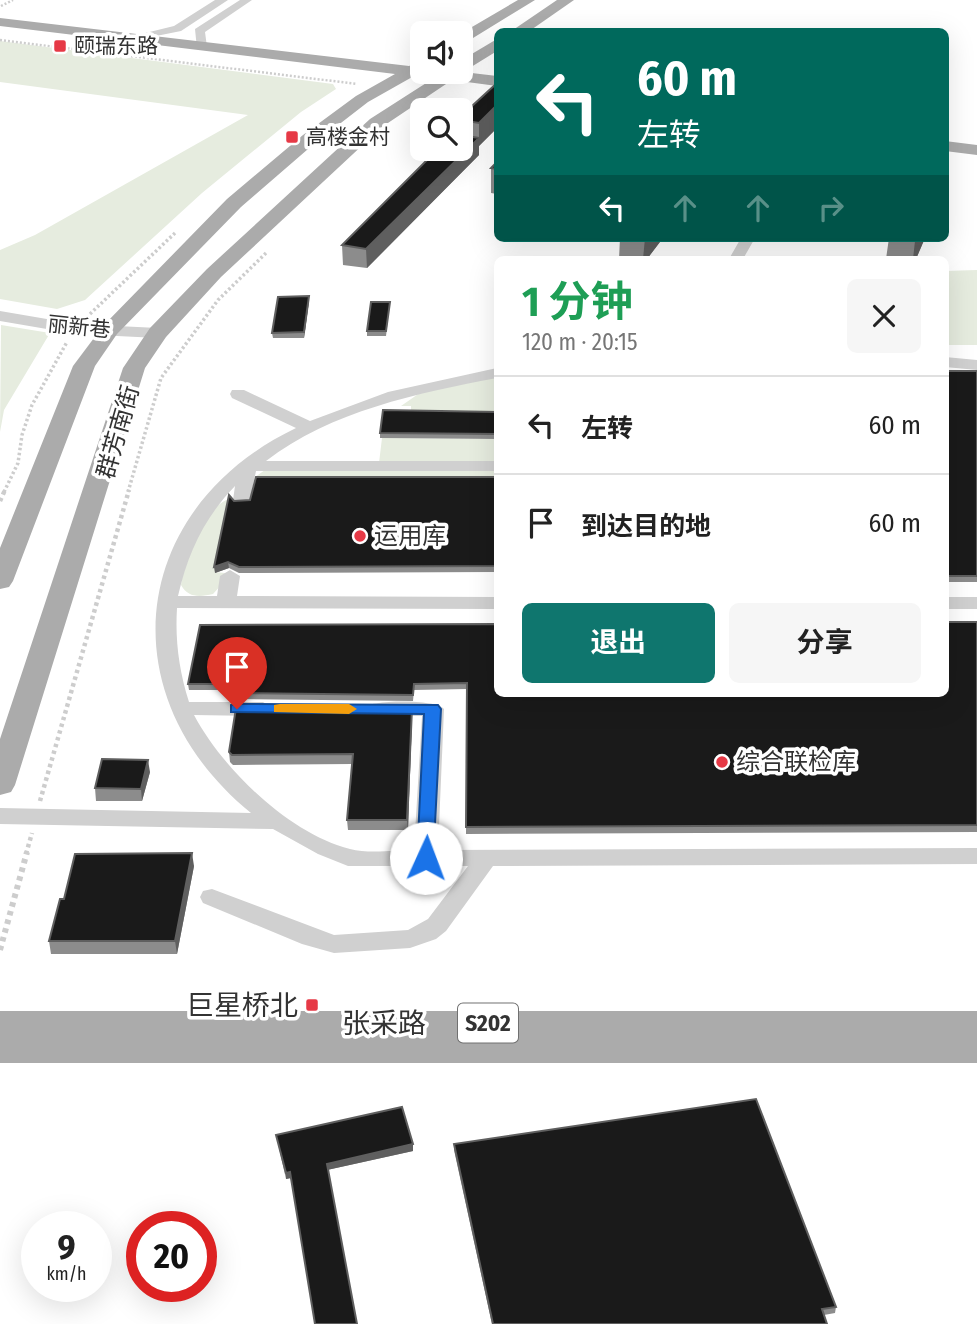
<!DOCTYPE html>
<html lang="zh">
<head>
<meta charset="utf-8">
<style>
  :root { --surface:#fff; --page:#f6f6f6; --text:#222; --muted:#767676; --line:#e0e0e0; --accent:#0f766e }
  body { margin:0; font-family:"Fira Sans Condensed","Noto Sans SC",sans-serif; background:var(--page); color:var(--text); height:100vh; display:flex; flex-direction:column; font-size:26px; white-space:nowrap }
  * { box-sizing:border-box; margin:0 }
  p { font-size:23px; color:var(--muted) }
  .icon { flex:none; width:38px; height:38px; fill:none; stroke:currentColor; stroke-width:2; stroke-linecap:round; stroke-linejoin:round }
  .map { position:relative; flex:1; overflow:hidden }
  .side { position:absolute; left:494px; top:256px; width:455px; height:441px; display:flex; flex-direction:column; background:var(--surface); border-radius:10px; box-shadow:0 7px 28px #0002 }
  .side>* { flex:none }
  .hud { position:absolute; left:494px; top:28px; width:455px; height:214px; border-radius:10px; box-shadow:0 7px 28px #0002; background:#00695c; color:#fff; overflow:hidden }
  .fabs { position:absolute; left:410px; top:21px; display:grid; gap:14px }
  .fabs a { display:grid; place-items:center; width:63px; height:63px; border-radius:10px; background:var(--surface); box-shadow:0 7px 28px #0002; font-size:35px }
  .speed { position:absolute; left:21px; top:1211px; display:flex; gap:14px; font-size:35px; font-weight:700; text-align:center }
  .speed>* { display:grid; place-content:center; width:91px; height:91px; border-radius:50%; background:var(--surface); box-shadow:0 7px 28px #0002; line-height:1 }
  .speed small { font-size:18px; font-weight:400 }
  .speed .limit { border:10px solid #d22; background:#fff; color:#111 }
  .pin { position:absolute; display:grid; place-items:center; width:60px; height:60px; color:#fff; margin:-72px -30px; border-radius:50% 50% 50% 0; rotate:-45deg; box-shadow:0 0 7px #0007 }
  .pin .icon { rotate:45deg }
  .me { position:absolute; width:77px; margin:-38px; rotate:2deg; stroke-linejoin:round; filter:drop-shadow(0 0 5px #0008) }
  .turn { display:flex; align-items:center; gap:24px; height:147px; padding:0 28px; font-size:32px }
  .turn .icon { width:91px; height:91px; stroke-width:2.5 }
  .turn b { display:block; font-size:49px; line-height:60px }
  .lanes { display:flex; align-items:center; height:66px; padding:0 28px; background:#0003; justify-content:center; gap:35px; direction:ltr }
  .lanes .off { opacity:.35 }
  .round { display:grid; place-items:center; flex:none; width:74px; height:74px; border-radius:10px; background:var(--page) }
  .overview { display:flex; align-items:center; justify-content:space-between; height:119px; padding:0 28px }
  h1 { font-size:42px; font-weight:700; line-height:52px; color:#1e9e55 }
  .button { display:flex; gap:14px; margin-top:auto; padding:14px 28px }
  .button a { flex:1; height:80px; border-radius:10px; background:var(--accent); color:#fff; font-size:28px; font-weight:700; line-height:80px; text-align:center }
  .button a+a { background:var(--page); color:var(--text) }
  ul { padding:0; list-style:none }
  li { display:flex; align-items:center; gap:21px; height:98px; padding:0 28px; border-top:2px solid var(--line) }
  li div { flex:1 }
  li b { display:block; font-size:26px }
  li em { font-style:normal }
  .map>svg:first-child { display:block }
  .green { fill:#e6ecdf }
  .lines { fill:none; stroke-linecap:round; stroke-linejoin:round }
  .path-far3 { stroke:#cdcdcd; stroke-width:2.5; stroke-dasharray:2 2; stroke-linecap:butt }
  .path-far2 { stroke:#cdcdcd; stroke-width:3.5; stroke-dasharray:2.5 2.5; stroke-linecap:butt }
  .path-far1 { stroke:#cdcdcd; stroke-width:4.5; stroke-dasharray:3.5 3.5; stroke-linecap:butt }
  .path { stroke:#cdcdcd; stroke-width:6; stroke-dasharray:4.5 4.5; stroke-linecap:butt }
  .minor { fill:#d0d0d0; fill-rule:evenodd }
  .major { fill:#ababab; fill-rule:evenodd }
  .wall { fill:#8c8c8c }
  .shaded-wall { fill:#5f5f5f }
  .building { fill:#1a1a1a; stroke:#5f5f5f; stroke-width:2 }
  .route { fill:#1a73e8; stroke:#114b97; stroke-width:2 }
  .slow { fill:#f59e0b }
  .poi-dot { fill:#e63946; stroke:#fff; stroke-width:2.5 }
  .labels { text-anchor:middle; stroke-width:7; stroke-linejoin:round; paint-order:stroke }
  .far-poi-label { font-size:21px; fill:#333; stroke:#fff; text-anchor:start }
  .far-street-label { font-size:21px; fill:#333; stroke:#fff }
  .shield { fill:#fff; stroke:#707070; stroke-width:2 }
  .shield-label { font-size:23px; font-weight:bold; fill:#333 }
  .street-label { font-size:24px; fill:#333; stroke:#fff }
  .poi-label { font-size:24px; fill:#333; stroke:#fff; text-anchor:start }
  .near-poi-label { font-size:28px; fill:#333; stroke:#fff; text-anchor:end }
  .near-street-label { font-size:28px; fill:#333; stroke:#fff }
</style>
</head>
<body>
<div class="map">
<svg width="977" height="1324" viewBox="0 0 977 1324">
  <rect width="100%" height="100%" fill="#fff"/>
  <!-- green -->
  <path class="green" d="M0,41L333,84L336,89L301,112L202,193L85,300L57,309L0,299V250L35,235L248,115L0,82Z
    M977,270V345H945V271Z
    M1,325L50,333L4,410L0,432Z
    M497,376V417L411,416V406H401L424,390Z
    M382,438L497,439V463H379Z
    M497,469V482L254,483L255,477L265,470Z
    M235,498L215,572L225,573L223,583L213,594C200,597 188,598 181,585L182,578C190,555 206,499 235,498Z"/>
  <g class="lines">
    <!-- path-far3 -->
    <path class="path-far3" d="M1,6L13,0
      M0,40L357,84"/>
    <!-- path-far2 -->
    <path class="path-far2" d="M90,314L175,233
      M4,492L18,463L22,435L32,405L67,342
      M128,492L161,378L218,300L266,253"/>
    <!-- path-far1 -->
    <path class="path-far1" d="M0,501L5,490
      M40,801L129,490
      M26,854L32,833"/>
    <!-- path -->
    <path class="path" d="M0,950L27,852"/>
    <!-- minor -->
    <path class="minor" d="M215,0H228L181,31L131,41L125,38L174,26Z
      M240,0H252L205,32L207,47L197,49L195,29Z
      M741,238H755L743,259H729Z
      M0,311L76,324L158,328L166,333L158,338L76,334L0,321Z
      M945,357L977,360V370L945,367Z
      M497,368V378C418,393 331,411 266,461H497V471H256L249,504H235L233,500L235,486C204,518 188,553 178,596H217L220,576L230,570L240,576L237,596L497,597V609L177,608C175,641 179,670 189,702H263L274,709L263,716L194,715C222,768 289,834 350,849C369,854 395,850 414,850L422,716H372L361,709C369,699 436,699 444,709L438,850L977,848V864L493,866L446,931L436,939L410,948L334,953L302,944L203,903L200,897L203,891L212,889L334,935L408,930L428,919L468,866H348L318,854L273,829L0,824V808L251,813C107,696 129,508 296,428L232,398L230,394L232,390H244L310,421L388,392Z
      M945,597H977V609H945Z"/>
    <!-- major -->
    <path class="major" d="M518,0H535L460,46V34Z
      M557,0H574L528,32H510Z
      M0,18L409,66L422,60V72H460V61L497,39V51L463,72L497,76V86L452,80L382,127L221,277L166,337L145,368L15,785L11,792L0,795V739L123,368L150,328L207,269L370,119L434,78L414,76L368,102L315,143L241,207L117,334L95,366L13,581L9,587L0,589V548L73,366L103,326L227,199L303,135L356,96L395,74L0,26Z
      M945,141L977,145V155L945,151Z
      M0,1011H977V1063H0Z"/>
  </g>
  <!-- wall -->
  <path class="wall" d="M497,83V128L479,146V155L367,268L343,265L342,245L460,149V117Z
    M497,162V194L491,193V168Z
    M620,238H663L647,259H619Z
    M889,238H925L916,259H886Z
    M309,296V301L304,338H273L272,333Z
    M390,302L386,336H367V331Z
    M945,371H977V582H945Z
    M497,412V439L380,438V433Z
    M497,477V572L239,573L229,568L215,573L234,501L250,500Z
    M977,622V832L466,834L467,689L414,690L413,701L240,699V690H189L188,684Z
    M412,719L408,830H348L347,820L352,764L233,765L230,762L229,752Z
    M150,772L142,801H96L95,788Z
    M194,866L177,954H51L49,941Z
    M276,1135L413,1144V1151L286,1179Z
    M454,1144L836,1307L835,1313L824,1315L827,1324H492L454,1150Z"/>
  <!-- shaded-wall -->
  <path class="shaded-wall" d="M497,105V128L479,146V155L367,268L366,249L479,138V123Z
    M645,238H663L647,259H643Z
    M917,238H925L916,259H913L915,241Z
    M309,296V301L304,338V332Z
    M228,562L229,568L215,573L214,567Z
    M412,709V719L408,830L407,820Z
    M148,760L150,772L142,801L141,789Z
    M192,853L194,866L177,954L175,941Z
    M413,1144V1151L327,1170V1164Z
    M290,1172L291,1178L286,1179V1173Z"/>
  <!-- building -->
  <path class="building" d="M497,83V105L479,123L460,120V117Z
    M460,135L479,138L366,249L342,245L438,149H460Z
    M497,162V169L491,168Z
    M893,238H917L915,241Z
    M309,296L304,332L272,333L278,297Z
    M371,302H390L386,331H367Z
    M945,371H977V576H945Z
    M383,410L497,412V434L380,433Z
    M256,477H497V566L239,567L228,562L214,567L229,495L234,501L250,500Z
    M945,622H977V825L466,827L467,683L414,684L413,695L240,693L241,684H188L200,625L497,624V693H945Z
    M236,708L412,709L407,820H347L353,754L232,755L229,752Z
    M102,759L148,760L141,789L95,788Z
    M192,853L175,941H49L60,899H64L75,854Z
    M756,1099L836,1307L822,1309L827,1324H493L454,1144Z
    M402,1107L413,1144L327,1164L357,1324H315L290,1172L286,1173L276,1135Z"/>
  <!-- route -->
  <path class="route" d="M237,704L438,705L441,709L433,862L426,864L417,858L424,714L231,712V705Z"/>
  <!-- slow -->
  <path class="slow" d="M280,704H349L357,709L349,714L274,712V705Z"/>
  <!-- markers -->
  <g class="poi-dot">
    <rect x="53" y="39" width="14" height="14" rx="3.5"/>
    <rect x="285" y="130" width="14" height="14" rx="3.5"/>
    <circle cx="360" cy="536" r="7"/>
    <circle cx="722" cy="762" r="7"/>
    <rect x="305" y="998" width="14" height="14" rx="3.5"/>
  </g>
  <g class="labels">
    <!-- far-poi labels -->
    <g class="far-poi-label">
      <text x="74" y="53">颐瑞东路</text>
      <text x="306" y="144">高楼金村</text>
    </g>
    <!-- far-street labels -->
    <g class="far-street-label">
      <text transform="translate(79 327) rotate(6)" y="7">丽新巷</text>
    </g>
    <!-- shield labels -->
    <rect class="shield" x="458" y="1003.5" width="60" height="39" rx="5"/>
    <g class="shield-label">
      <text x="488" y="1031">S202</text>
    </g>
    <!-- street labels -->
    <g class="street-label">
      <text transform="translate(118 432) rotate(-74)" y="8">群芳南街</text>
    </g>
    <!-- poi labels -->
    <g class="poi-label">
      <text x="374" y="544">运用库</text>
      <text x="736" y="770">综合联检库</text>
    </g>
    <!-- near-poi labels -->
    <g class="near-poi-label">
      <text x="298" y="1015">巨星桥北</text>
    </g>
    <!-- near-street labels -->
    <g class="near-street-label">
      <text x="384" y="1033">张采路</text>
    </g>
  </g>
</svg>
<div class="fabs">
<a><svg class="icon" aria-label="sound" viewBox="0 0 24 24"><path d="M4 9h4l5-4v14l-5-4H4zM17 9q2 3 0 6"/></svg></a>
<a><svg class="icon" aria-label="search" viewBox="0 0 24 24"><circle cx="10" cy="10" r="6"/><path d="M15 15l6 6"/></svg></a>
</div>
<div class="speed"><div>9<small>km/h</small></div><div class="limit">20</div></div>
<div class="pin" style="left:237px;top:709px;background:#d93025"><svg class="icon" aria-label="arrive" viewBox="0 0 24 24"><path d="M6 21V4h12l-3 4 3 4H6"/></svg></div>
<svg class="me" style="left:426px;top:858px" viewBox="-20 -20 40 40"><circle r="19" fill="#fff"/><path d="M0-13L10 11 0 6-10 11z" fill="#1a73e8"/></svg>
<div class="hud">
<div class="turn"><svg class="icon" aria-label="left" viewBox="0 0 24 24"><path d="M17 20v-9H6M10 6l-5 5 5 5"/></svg><div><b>60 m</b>左转</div></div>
<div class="lanes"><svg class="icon" aria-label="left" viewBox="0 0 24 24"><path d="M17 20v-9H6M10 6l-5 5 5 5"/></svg><svg class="icon off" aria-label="ahead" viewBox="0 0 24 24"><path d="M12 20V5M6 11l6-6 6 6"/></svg><svg class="icon off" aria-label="ahead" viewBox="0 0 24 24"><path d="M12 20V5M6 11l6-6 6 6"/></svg><svg class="icon off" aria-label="right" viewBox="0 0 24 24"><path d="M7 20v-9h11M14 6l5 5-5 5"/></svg></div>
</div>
<section class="side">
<div class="overview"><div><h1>1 分钟</h1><p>120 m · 20:15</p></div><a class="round"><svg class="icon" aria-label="close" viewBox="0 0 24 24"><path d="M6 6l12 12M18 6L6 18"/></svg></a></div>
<ul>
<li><svg class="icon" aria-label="left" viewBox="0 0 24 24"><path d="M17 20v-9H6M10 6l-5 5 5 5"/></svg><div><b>左转</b></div><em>60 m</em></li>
<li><svg class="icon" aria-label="arrive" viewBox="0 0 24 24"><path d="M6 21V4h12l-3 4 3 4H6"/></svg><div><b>到达目的地</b></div><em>60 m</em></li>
</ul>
<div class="button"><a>退出</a><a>分享</a></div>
</section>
</div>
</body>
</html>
